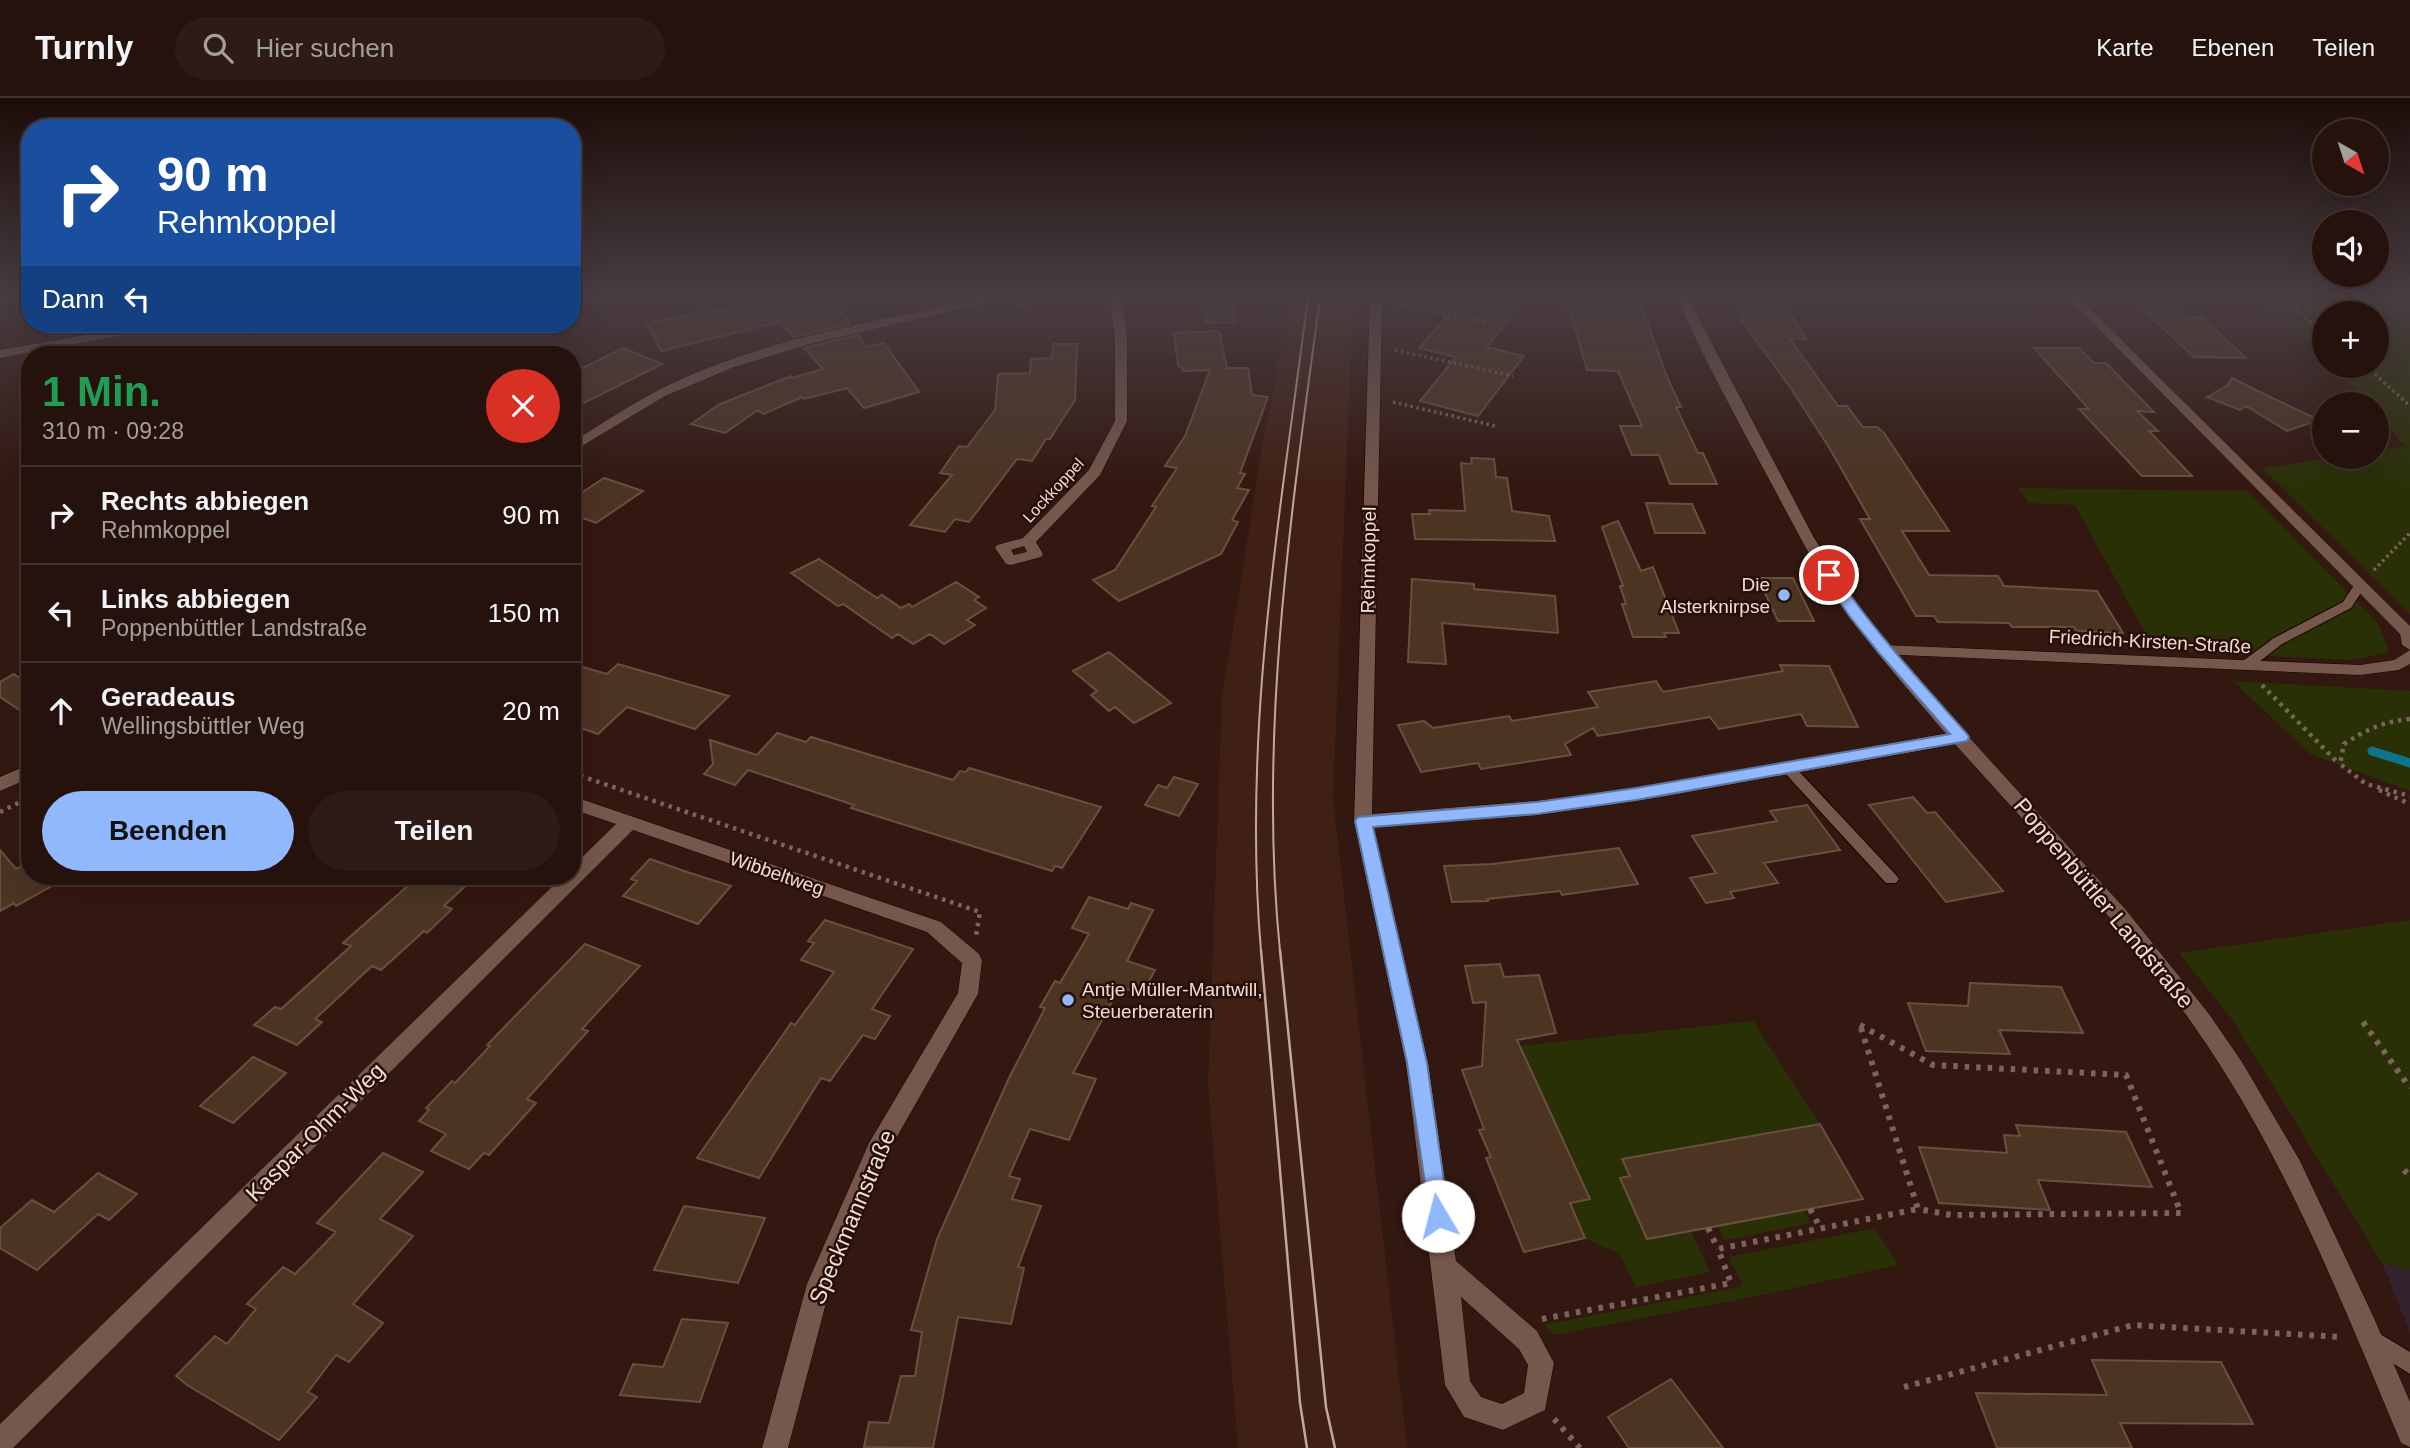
<!DOCTYPE html>
<html lang="de">
<head>
<meta charset="utf-8">
<style>
  :root { --surface:#26120c; --page:#2e1b15; --text:#f1f3f6; --muted:#a49e9d; --line:#42322d; --accent:#91b8fd }
  body { margin:0; font-family:Arial,sans-serif; background:var(--page); color:var(--text); height:100vh; display:flex; flex-direction:column; font-size:26px; white-space:nowrap }
  * { box-sizing:border-box; margin:0 }
  p { font-size:23px; color:var(--muted) }
  .icon { flex:none; width:38px; height:38px; fill:none; stroke:currentColor; stroke-width:2; stroke-linecap:round; stroke-linejoin:round }
  .map { position:relative; flex:1; overflow:hidden }
  .panel { position:absolute; left:21px; top:248px; width:560px; height:539px; display:flex; flex-direction:column; background:var(--surface); border-radius:28px; box-shadow:0 7px 28px #0002,0 0 0 2px var(--line) }
  .panel>* { flex:none }
  .hud { position:absolute; left:21px; top:21px; width:560px; height:214px; border-radius:28px; box-shadow:0 7px 28px #0002,0 0 0 2px var(--line); background:#1a4fa0; color:#fff; overflow:hidden }
  .needle { width:46px; rotate:141deg }
  .controls { position:absolute; left:2312px; top:21px; display:grid; gap:14px }
  .controls a { display:grid; place-items:center; width:77px; height:77px; border-radius:50%; background:var(--surface); box-shadow:0 7px 28px #0002,0 0 0 2px var(--line); font-size:35px }
  .pin { position:absolute; display:grid; place-items:center; width:60px; height:60px; color:#fff; margin:-30px; border:4px solid #fff; border-radius:50%; box-shadow:0 2px 7px #0007 }
  .me { position:absolute; width:77px; margin:-38px; rotate:352deg; stroke-linejoin:round; filter:drop-shadow(0 0 5px #0008) }
  .turn { display:flex; align-items:center; gap:24px; height:147px; padding:0 21px; font-size:32px }
  .turn .icon { width:91px; height:91px; stroke-width:2.5 }
  .turn b { display:block; font-size:49px; line-height:60px }
  .then { display:flex; align-items:center; height:66px; padding:0 21px; background:#0003; gap:14px; font-size:26px }
  .round { display:grid; place-items:center; flex:none; width:74px; height:74px; border-radius:37px; background:var(--page) }
  .overview { display:flex; align-items:center; justify-content:space-between; height:119px; padding:0 21px }
  h1 { font-size:42px; font-weight:700; line-height:52px; color:#1e9e55 }
  .action { display:flex; gap:14px; margin-top:auto; padding:14px 21px }
  .action a { flex:1; height:80px; border-radius:42px; background:var(--accent); color:#111; font-size:28px; font-weight:700; line-height:80px; text-align:center }
  .action a+a { background:var(--page); color:var(--text) }
  ul { padding:0; list-style:none }
  li { display:flex; align-items:center; gap:21px; height:98px; padding:0 21px; border-top:2px solid var(--line) }
  li div { flex:1 }
  li b { display:block; font-size:26px }
  li em { font-style:normal }
  header { display:flex; align-items:center; gap:42px; box-sizing:border-box; height:98px; padding:0 35px; background:var(--surface); border-bottom:2px solid var(--line) }
  header strong { font-size:33px }
  nav { display:flex; gap:38px; margin-inline-start:auto; font-size:24px }
  .search { width:490px; height:63px; background:var(--page); display:flex; align-items:center; gap:18px; box-sizing:border-box; padding:0 24px; border-radius:38px; color:var(--muted); font-size:26px }
  .map>svg:first-child { display:block }
  .commercial { fill:#32222b }
  .built { fill:#402014 }
  .green { fill:#293006 }
  .lines { fill:none; stroke-linecap:round; stroke-linejoin:round }
  .stream { stroke:#0d7588; stroke-width:9 }
  .building { fill:#4c3423; stroke:#69503e; stroke-width:2 }
  .lane-casing { stroke:#180300; stroke-width:2 }
  .street-casing { stroke:#180300; stroke-width:1 }
  .secondary-casing { stroke:#180300; stroke-width:1 }
  .path-far2 { stroke:#7b645c; stroke-width:3.5; stroke-dasharray:2.5 3.5; stroke-linecap:butt }
  .path-far1 { stroke:#7b645c; stroke-width:4.5; stroke-dasharray:3.5 5; stroke-linecap:butt }
  .path { stroke:#7b645c; stroke-width:6; stroke-dasharray:4.5 7; stroke-linecap:butt }
  .lane { fill:#75574c; fill-rule:evenodd }
  .street { fill:#75574c; fill-rule:evenodd }
  .secondary { fill:#75574c; fill-rule:evenodd }
  .tram-far1 { stroke:#bda9a2; stroke-width:2 }
  .tram { stroke:#bda9a2; stroke-width:2.5 }
  .route { fill:#91b8fd; stroke:#5e78a4; stroke-width:2 }
  .poi-dot { fill:#91b8fd; stroke:#270f07; stroke-width:2.5 }
  .labels { text-anchor:middle; stroke-width:5; stroke-linejoin:round; paint-order:stroke }
  .far-street-label { font-size:16px; fill:#efddd6; stroke:#270f07 }
  .street-label { font-size:19px; fill:#efddd6; stroke:#270f07 }
  .poi-label { font-size:19px; fill:#efddd6; stroke:#270f07; text-anchor:end }
  .near-street-label { font-size:23px; fill:#efddd6; stroke:#270f07 }
</style>
</head>
<body>
<header>
<strong>Turnly</strong>
<div class="search"><svg class="icon" aria-label="search" viewBox="0 0 24 24"><circle cx="10" cy="10" r="6"/><path d="M15 15l6 6"/></svg>Hier suchen</div>
<nav><a>Karte</a><a>Ebenen</a><a>Teilen</a></nav>
</header>
<div class="map">
<svg width="2410" height="1350" viewBox="0 0 2410 1350">
  <rect width="100%" height="100%" fill="#321810"/>
  <!-- commercial -->
  <path class="commercial" d="M2382,1165L2410,1171V1235Z"/>
  <!-- built -->
  <path class="built" d="M1291,200H1353L1333,701L1407,1350H1238L1208,988L1222,600L1262,350Z"/>
  <!-- green -->
  <path class="green" d="M2260,200H2410V516L2262,370L2338,359H2376L2377,353L2405,348L2377,315L2376,306H2369L2335,268H2376V215H2324V257Z
    M2018,390L2247,393L2379,526L2389,554L2353,562L2155,553L2075,407L2029,405Z
    M2233,583L2410,593V693L2310,656Z
    M2410,822V1171L2382,1165L2234,924L2179,855Z
    M1753,923L1820,1026L1623,1061L1630,1078L1625,1079L1647,1141L1691,1133L1710,1174L1636,1189L1620,1156L1585,1140L1570,1105L1590,1100L1520,948Z
    M1803,1112L1811,1125L1725,1142L1717,1128Z
    M1875,1130L1898,1167L1757,1198L1554,1237L1544,1227L1740,1189L1742,1185L1729,1159Z"/>
  <g class="lines">
    <!-- stream -->
    <path class="stream" d="M2372,653L2410,665"/>
  </g>
  <!-- building -->
  <path class="building" d="M790,200H831L850,226L794,239L779,224L661,253L647,225L717,212H733Z
    M1202,200H1232L1236,224L1207,225Z
    M1463,200L1518,209L1487,249L1524,258L1478,318L1420,303L1456,259L1419,250Z
    M1566,200H1639L1665,274L1681,309H1676L1698,355H1703L1717,386H1670L1659,357H1632L1620,328H1642L1618,273L1587,272Z
    M1733,200H1781L1806,241H1790L1838,308H1847L1863,329H1877L1884,335L1949,433H1902L1929,477L1998,478L2004,488L2097,493L2123,535L2076,533L2074,529H2012L2009,525L1938,524L1934,518H1916L1860,421H1870L1830,351L1792,292L1740,220H1744Z
    M2134,203H2169L2187,219H2201L2246,260L2194,259Z
    M1219,233L1227,270H1248L1252,297L1268,299L1240,375L1245,376L1237,390L1249,392L1232,422L1238,424L1221,456L1119,503L1093,482L1115,472L1156,409L1152,408L1177,370L1165,368L1185,338L1210,272L1183,273L1182,269L1178,268L1174,235Z
    M858,237L867,249L884,245L919,294L864,310L847,290L804,301L802,299L763,316L758,312L725,335L691,326L720,306L791,278L792,280L823,271L804,250Z
    M1053,246H1077L1075,302L1050,341H1046L1032,363L1017,361L969,424L955,421L945,434L910,427L952,377L940,375L959,348L967,349L995,312L998,276L1030,275L1031,261L1052,260Z
    M623,250L662,266L572,311V275Z
    M2034,250H2079L2094,265H2106L2154,314L2137,313L2158,333H2149L2192,378H2142L2079,311H2089Z
    M2232,280L2264,296L2319,322L2287,333L2246,308L2240,312L2207,299L2228,287Z
    M1471,360L1494,361L1496,379L1507,380L1512,413L1549,418L1555,443L1415,441L1412,416H1430L1429,412L1465,413L1461,365L1472,366Z
    M604,380L643,393L596,425L572,416V401Z
    M1646,405L1692,406L1705,435H1655Z
    M1618,423L1641,473L1653,469L1679,535H1664L1666,539H1633L1622,506H1626L1620,488H1623L1602,429Z
    M819,461L877,500L882,497L901,510L909,506L912,509L956,484L979,499L974,502L986,510L967,522L975,527L944,546L930,536L913,546L898,536L892,540L843,506L838,508L791,475Z
    M1758,480H1793L1814,523H1778Z
    M1412,481L1474,486V491L1555,498L1558,535L1442,525L1446,566L1408,564Z
    M1109,554L1144,583L1171,605L1134,625L1115,609L1109,613L1091,597L1097,593L1073,573Z
    M572,566L607,576L618,566L729,598L695,631L627,609L598,636L572,627Z
    M1780,567L1829,568L1858,629L1807,628L1801,616L1719,631L1710,619L1598,638L1593,630L1565,646L1571,657L1481,671L1478,665L1421,674L1398,627L1424,623L1433,630L1509,618L1512,623L1598,609L1588,594L1656,583L1663,594L1783,573Z
    M14,576L30,587V619L0,599V584Z
    M777,635L806,644L811,639L953,682L960,673L966,674L969,670L1101,709L1062,770L1055,768L1052,773L851,710L854,707L748,672L735,687L704,676L713,666L710,642L757,657Z
    M1174,679L1198,686L1179,718L1145,707L1158,687L1167,690Z
    M1913,699L1927,715L1935,714L2003,793L1946,804L1869,707Z
    M1807,707L1840,752L1764,765L1778,785L1730,794L1734,800L1706,805L1690,780L1716,775L1692,738L1777,723L1770,713Z
    M1619,750L1638,786L1562,797L1560,793L1488,801V803L1452,804L1444,768L1493,766Z
    M0,752L16,771L30,763V779H68L16,808L14,805L0,813Z
    M650,761L690,775L731,788L698,826L623,798L637,783L631,781Z
    M418,779H475L444,808L452,811L427,835L424,833L381,872L372,868L315,921L322,924L297,947L254,927L275,909L281,911L351,848L343,845Z
    M1089,799L1128,811L1131,805L1153,812L1127,863L1155,872L1142,896L1120,889L1073,975L1096,981L1069,1042L1030,1031L1009,1078L1020,1081L1012,1101L1041,1108L1018,1169L1024,1170L1011,1226L958,1219L933,1350L864,1349L869,1324L889,1325L901,1278H915L922,1234L911,1232L937,1141L1009,980L1045,910L1040,909L1055,883L1060,885L1089,836L1072,830Z
    M825,822L913,851L872,911L890,918L875,941L863,937L830,983L821,980L759,1080L697,1060L791,925L795,927L834,874L801,862L814,845L808,843Z
    M585,846L640,868L582,931L588,933L527,1001L536,1005L489,1057L484,1055L469,1071L431,1053L446,1036L419,1023L429,1012L426,1010L452,983L455,985L490,948L487,947Z
    M1500,866L1504,879L1539,877L1556,935L1517,942L1590,1101L1570,1105L1585,1140L1524,1154L1486,1060L1491,1059L1479,1032L1484,1031L1462,972L1482,968L1486,904L1473,905L1465,868Z
    M1970,885L2061,889L2083,935L1999,932L2010,956L1926,953L1908,905L1968,908Z
    M253,959L286,975L233,1025L200,1008Z
    M1820,1026L1863,1101L1647,1141L1620,1080L1630,1078L1622,1061Z
    M2016,1027L2126,1034L2152,1089L2038,1082L2050,1112L1939,1105L1919,1049L2007,1055L2004,1037L2020,1038Z
    M383,1055L423,1074L380,1121L413,1138L353,1206L383,1225L349,1264L336,1257L308,1294L317,1299L279,1342L187,1287L176,1278L215,1238L227,1246L256,1211L247,1206L283,1169L295,1176L336,1134L317,1125Z
    M98,1075L137,1096L109,1122L98,1116L37,1172L0,1150V1130L32,1102L54,1114Z
    M684,1108L765,1120L738,1185L654,1172Z
    M682,1221L728,1225L700,1304L620,1297L633,1266L663,1269Z
    M2092,1262L2221,1264L2253,1326L2120,1325L2132,1350H1997L1976,1295L2107,1297Z
    M1671,1281L1723,1350H1629L1608,1319Z"/>
  <g class="lines">
    <!-- lane casing -->
    <g class="lane-casing">
      <path id="lane" d="M2360,483L2366,487L2351,510L2282,546L2250,571H2240L2239,568L2240,565L2274,540L2343,504L2356,484Z
        M1788,665L1793,667L1896,777L1899,781L1896,785H1886L1783,673L1781,670L1783,667Z
        M2372,1231L2410,1254V1276L2365,1248L2362,1241L2365,1234Z"/>
    </g>
    <!-- street casing -->
    <g class="street-casing">
      <path id="street" d="M986,200H1007L810,246L734,269L665,298L572,354V344C605,324 638,301 673,285C771,239 881,222 986,200Z
        M1110,200H1122L1127,242V323L1100,377L1036,444L1043,456L1041,459L1011,467L1006,466L995,450L997,447L1023,440L1089,372L1115,323V242ZM1024,448L1027,454L1014,457L1011,452Z
        M1370,200H1382L1372,716L1537,703L1661,687L1961,633L1970,639L1961,645L1661,699L1537,717L1373,729L1428,965L1456,1163L1537,1233L1554,1265L1545,1312L1503,1332L1464,1319L1445,1287L1406,965L1354,723ZM1461,1199L1519,1251L1528,1267L1524,1295L1502,1306L1481,1299L1470,1283Z
        M2068,200H2079L2410,528V566L2399,572L2360,577L1878,556L1876,552L1878,548L1884,547L2360,567L2394,562L2410,552L2402,547L2400,536Z
        M149,226H173L167,229L0,260V252Z
        M30,666V680L0,693V679Z
        M572,698L941,824L979,856L982,862L978,896L886,1058L831,1186L788,1350H762L807,1186L869,1045L958,895L962,865L927,834L633,732L13,1350H0V1326L562,779H572V769L616,726L572,711Z"/>
    </g>
    <!-- secondary casing -->
    <g class="secondary-casing">
      <path id="secondary" d="M1677,200H1688L1813,438L1850,499L1947,615L2126,812L2209,916L2242,964L2300,1063L2374,1220L2410,1304V1349L2401,1345C2341,1202 2284,1056 2194,928C2092,782 1957,662 1850,519C1818,477 1795,429 1770,383C1738,323 1704,262 1677,200Z"/>
    </g>
    <!-- path-far2 -->
    <path class="path-far2" d="M2282,200L2324,235
      M2406,200L2410,212
      M1395,206L1487,224
      M1016,207L1053,200
      M1395,252L1513,278
      M2366,268L2410,308
      M1393,304L1495,328
      M2374,472L2410,435"/>
    <!-- path-far1 -->
    <path class="path-far1" d="M2262,587L2339,666
      M2410,621C2385,623 2365,632 2344,646L2340,666L2366,686L2410,698
      M572,675L980,814L976,838
      M2379,692L2410,706
      M0,714L30,699"/>
    <!-- path -->
    <path class="path" d="M2363,924L2410,990
      M1860,927L1933,967L2126,977L2181,1115L1952,1117L1918,1111Z
      M2404,1072L2410,1078
      M1810,1111L1821,1131
      M1708,1130L1718,1151
      M1542,1221L1731,1185L1718,1151L1918,1111
      M1904,1289L2133,1227L2342,1239
      M1554,1321L1580,1350"/>
    <!-- lane -->
    <use href="#lane" class="lane"/>
    <!-- street -->
    <use href="#street" class="street"/>
    <!-- secondary -->
    <use href="#secondary" class="secondary"/>
    <!-- tram-far1 -->
    <path class="tram-far1" d="M1261,853C1242,634 1280,417 1308,200
      M1280,853C1258,637 1291,415 1320,200"/>
    <!-- tram -->
    <path class="tram" d="M1261,852L1300,1305L1307,1350
      M1280,852L1326,1309L1335,1350"/>
  </g>
  <!-- sky -->
  <linearGradient id="sky" x2="0" y2="1"><stop stop-color="#1c0d09"/><stop offset="0.51" stop-color="#493d42"/><stop offset="1" stop-color="#493d42" stop-opacity="0"/></linearGradient>
  <rect width="2410" height="389" fill="url(#sky)"/>
  <!-- route -->
  <path class="route" d="M1829,472L1834,474C1873,532 1920,583 1967,636L1969,639L1967,643L1636,702L1537,716L1373,729L1427,965L1449,1118L1446,1125L1438,1128L1431,1125L1407,965L1355,723L1358,719L1537,704L1636,690L1950,636L1879,555L1850,519L1822,477Z"/>
  <!-- markers -->
  <g class="poi-dot">
    <circle cx="1784" cy="497" r="7"/>
    <circle cx="1068" cy="902" r="7"/>
  </g>
  <g class="labels">
    <!-- far-street labels -->
    <g class="far-street-label">
      <text transform="translate(1053 392) rotate(-47)" y="6">Lockkoppel</text>
    </g>
    <!-- street labels -->
    <g class="street-label">
      <text transform="translate(1368 462) rotate(-89)" y="7">Rehmkoppel</text>
      <text transform="translate(2150 543) rotate(3)" y="7">Friedrich-Kirsten-Straße</text>
      <text transform="translate(777 775) rotate(19)" y="7">Wibbeltweg</text>
    </g>
    <!-- poi labels -->
    <g class="poi-label">
      <text x="1770" y="493">Die<tspan x="1770" dy="22">Alsterknirpse</tspan></text>
      <text x="1082" y="898" text-anchor="start">Antje Müller-Mantwill,<tspan x="1082" dy="22">Steuerberaterin</tspan></text>
    </g>
    <!-- near-street labels -->
    <g class="near-street-label">
      <text transform="translate(2104 805) rotate(50)" y="8">Poppenbüttler Landstraße</text>
      <text transform="translate(315 1034) rotate(-45)" y="8">Kaspar-Ohm-Weg</text>
      <text transform="translate(852 1119) rotate(-67)" y="8">Speckmannstraße</text>
    </g>
  </g>
</svg>
<div class="controls">
<a><svg class="needle" viewBox="-14 -14 28 28"><path d="M0-13l5 13h-10z" fill="#e53935"/><path d="M0 13l5-13h-10z" fill="#a49e9d"/></svg></a>
<a><svg class="icon" aria-label="sound" viewBox="0 0 24 24"><path d="M4 9h4l5-4v14l-5-4H4zM17 9q2 3 0 6"/></svg></a>
<a>+</a>
<a>−</a>
</div>
<div class="pin" style="left:1829px;top:477px;background:#d93025"><svg class="icon" aria-label="arrive" viewBox="0 0 24 24"><path d="M6 21V4h12l-3 4 3 4H6"/></svg></div>
<svg class="me" style="left:1438px;top:1118px" viewBox="-20 -20 40 40"><circle r="19" fill="#fff"/><path d="M0-13L10 11 0 6-10 11z" fill="#91b8fd"/></svg>
<div class="hud">
<div class="turn"><svg class="icon" aria-label="right" viewBox="0 0 24 24"><path d="M7 20v-9h11M14 6l5 5-5 5"/></svg><div><b>90 m</b>Rehmkoppel</div></div>
<div class="then">Dann<svg class="icon" aria-label="left" viewBox="0 0 24 24"><path d="M17 20v-9H6M10 6l-5 5 5 5"/></svg></div>
</div>
<section class="panel">
<div class="overview"><div><h1>1 Min.</h1><p>310 m · 09:28</p></div><a class="round" style="background:#d93025;color:#fff"><svg class="icon" aria-label="close" viewBox="0 0 24 24"><path d="M6 6l12 12M18 6L6 18"/></svg></a></div>
<ul>
<li><svg class="icon" aria-label="right" viewBox="0 0 24 24"><path d="M7 20v-9h11M14 6l5 5-5 5"/></svg><div><b>Rechts abbiegen</b><p>Rehmkoppel</p></div><em>90 m</em></li>
<li><svg class="icon" aria-label="left" viewBox="0 0 24 24"><path d="M17 20v-9H6M10 6l-5 5 5 5"/></svg><div><b>Links abbiegen</b><p>Poppenbüttler Landstraße</p></div><em>150 m</em></li>
<li><svg class="icon" aria-label="ahead" viewBox="0 0 24 24"><path d="M12 20V5M6 11l6-6 6 6"/></svg><div><b>Geradeaus</b><p>Wellingsbüttler Weg</p></div><em>20 m</em></li>
</ul>
<div class="action"><a>Beenden</a><a>Teilen</a></div>
</section>
</div>
</body>
</html>
